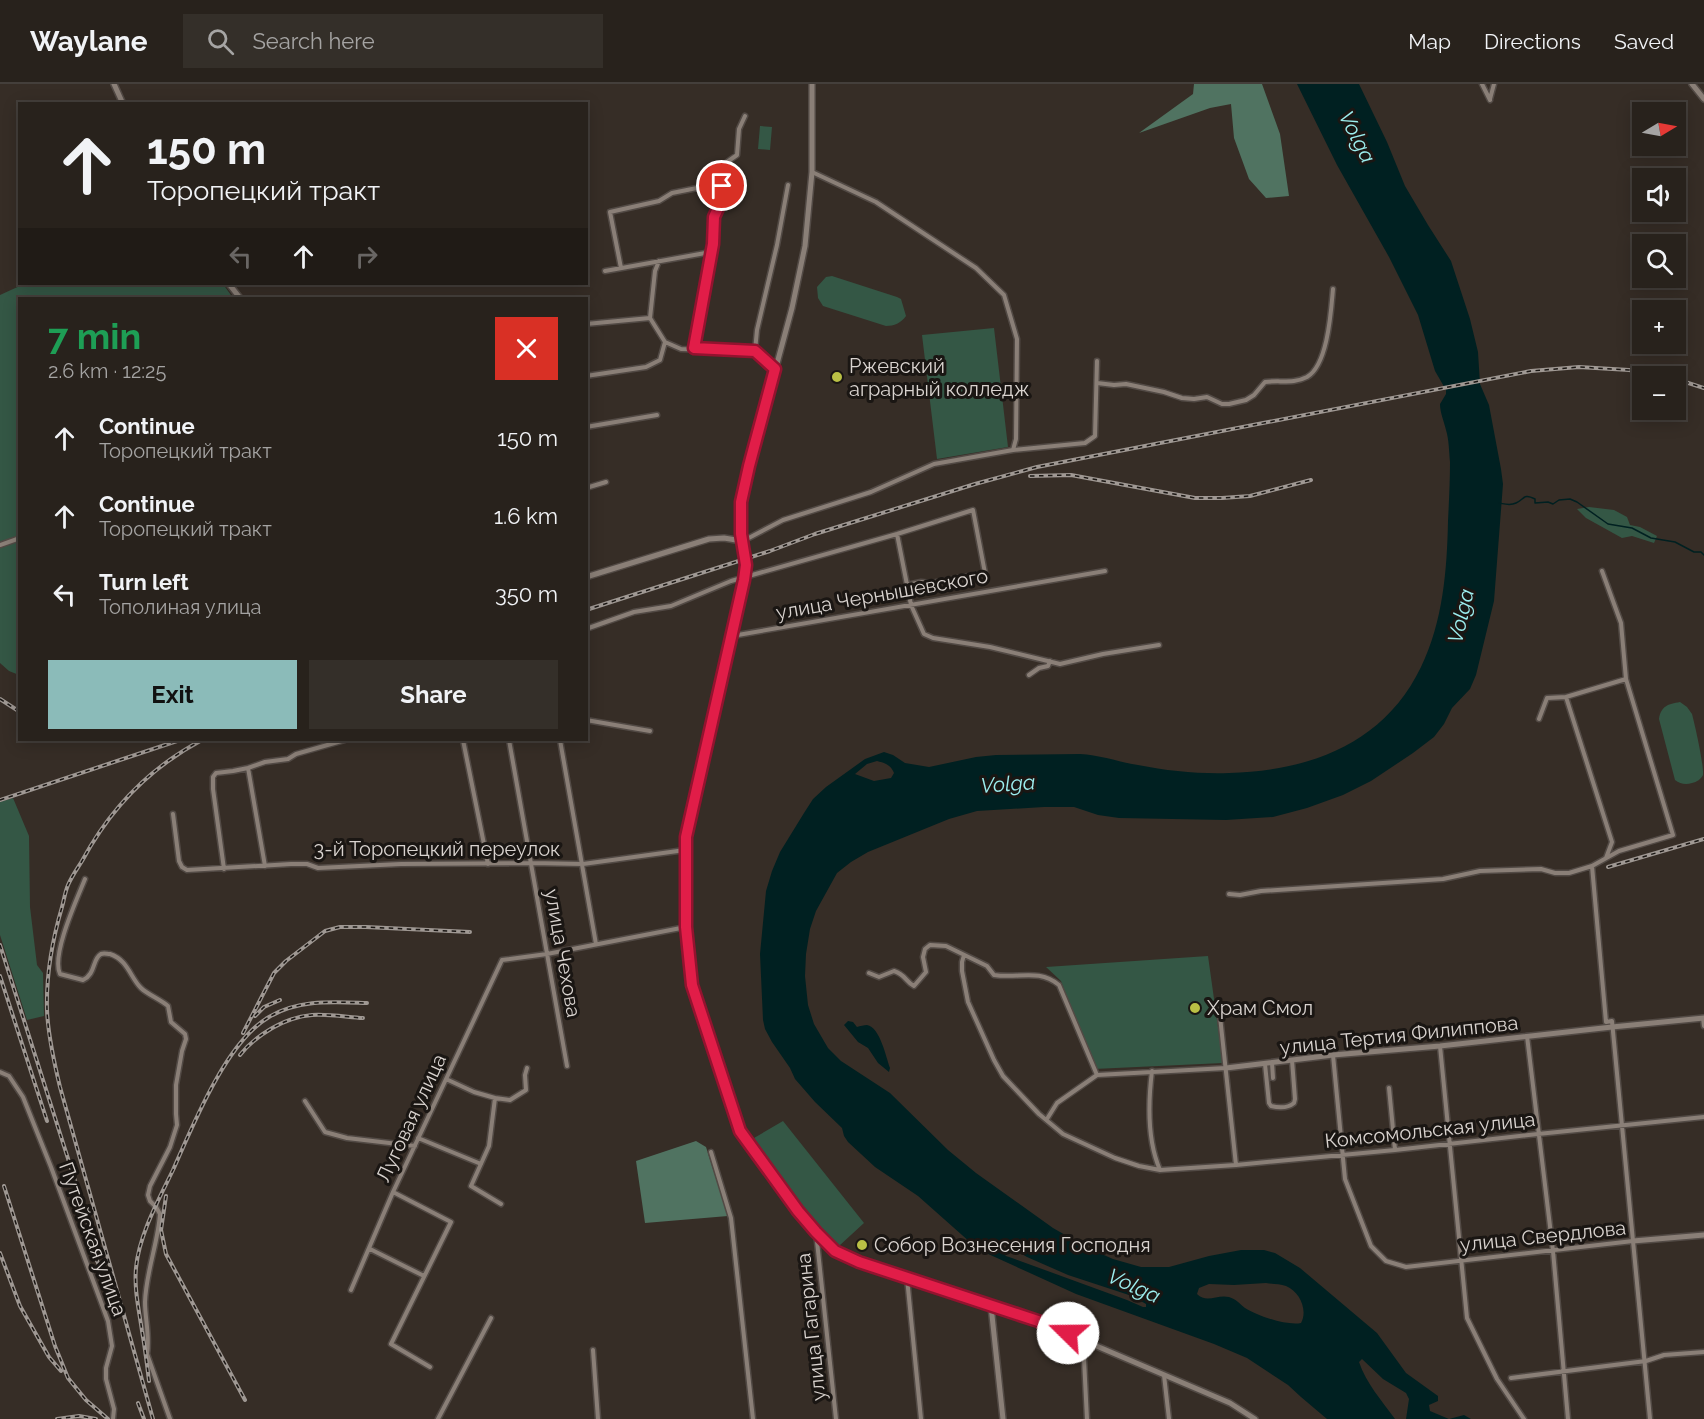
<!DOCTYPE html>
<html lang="en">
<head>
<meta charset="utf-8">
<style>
  :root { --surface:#28221c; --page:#342f29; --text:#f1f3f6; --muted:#a5a4a3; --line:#443f3b; --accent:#8bbbb9 }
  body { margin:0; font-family:Raleway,sans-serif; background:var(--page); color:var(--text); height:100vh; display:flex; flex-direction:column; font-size:22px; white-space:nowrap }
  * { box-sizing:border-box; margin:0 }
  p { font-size:20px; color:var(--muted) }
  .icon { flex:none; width:33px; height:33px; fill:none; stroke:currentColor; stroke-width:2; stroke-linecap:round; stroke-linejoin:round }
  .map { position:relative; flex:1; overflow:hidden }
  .drawer { position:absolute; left:18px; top:213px; width:570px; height:444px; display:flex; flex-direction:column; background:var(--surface); border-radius:0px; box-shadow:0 3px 15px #0003,0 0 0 2px var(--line) }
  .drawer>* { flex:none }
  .banner { position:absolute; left:18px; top:18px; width:570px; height:183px; border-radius:0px; box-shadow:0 3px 15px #0003,0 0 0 2px var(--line); background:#28221c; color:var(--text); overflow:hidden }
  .needle { width:39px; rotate:80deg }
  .buttons { position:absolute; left:1632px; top:18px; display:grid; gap:12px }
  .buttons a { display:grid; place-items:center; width:54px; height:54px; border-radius:0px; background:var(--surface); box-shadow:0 3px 15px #0003,0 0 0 2px var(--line); font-size:30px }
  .pin { position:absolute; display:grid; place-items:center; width:51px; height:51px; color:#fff; margin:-26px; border:3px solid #fff; border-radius:50%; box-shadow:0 2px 6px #0007 }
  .me { position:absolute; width:66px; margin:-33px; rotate:292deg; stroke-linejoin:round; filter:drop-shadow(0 0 4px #0008) }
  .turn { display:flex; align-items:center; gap:21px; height:126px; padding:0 30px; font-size:27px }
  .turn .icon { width:78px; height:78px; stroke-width:2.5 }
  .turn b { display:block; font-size:42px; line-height:51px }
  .lanes { display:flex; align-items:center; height:57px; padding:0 30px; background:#0003; justify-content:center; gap:30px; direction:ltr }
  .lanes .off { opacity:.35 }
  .round { display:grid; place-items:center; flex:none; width:63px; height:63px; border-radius:0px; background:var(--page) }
  .head { display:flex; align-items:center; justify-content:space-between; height:102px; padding:0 30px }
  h1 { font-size:36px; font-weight:700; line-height:45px; color:#1e9e55 }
  .cta { display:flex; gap:12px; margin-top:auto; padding:12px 30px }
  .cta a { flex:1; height:69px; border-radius:0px; background:var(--accent); color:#111; font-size:24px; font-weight:700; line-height:69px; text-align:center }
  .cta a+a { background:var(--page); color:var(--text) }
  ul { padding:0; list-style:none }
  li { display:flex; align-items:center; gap:18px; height:78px; padding:0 30px }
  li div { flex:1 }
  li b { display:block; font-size:22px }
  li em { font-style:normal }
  header { display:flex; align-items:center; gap:36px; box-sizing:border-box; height:84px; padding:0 30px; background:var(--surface); border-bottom:2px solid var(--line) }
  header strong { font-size:28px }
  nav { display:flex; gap:33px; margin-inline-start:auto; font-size:21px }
  .search { width:420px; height:54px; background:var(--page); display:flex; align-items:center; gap:15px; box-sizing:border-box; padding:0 21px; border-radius:0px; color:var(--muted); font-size:22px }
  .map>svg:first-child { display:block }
  .green { fill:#345745 }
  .forest { fill:#507361 }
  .water { fill:#002021; fill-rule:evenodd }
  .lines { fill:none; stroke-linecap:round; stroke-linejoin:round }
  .stream { stroke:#002021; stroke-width:1.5 }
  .street-casing { stroke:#524a45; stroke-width:7 }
  .secondary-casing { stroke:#524a45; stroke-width:8 }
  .street { stroke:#8a7f77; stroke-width:4 }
  .secondary { stroke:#8a7f77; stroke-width:5 }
  .rail-casing { stroke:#9f9893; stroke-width:4 }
  .rail { stroke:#1a1613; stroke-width:1.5; stroke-dasharray:4.5; stroke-linecap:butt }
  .route-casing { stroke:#92132f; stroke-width:15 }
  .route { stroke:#e11d48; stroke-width:10 }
  .poi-dot { fill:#bac045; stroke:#1a1613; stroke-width:2 }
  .labels { text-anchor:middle; stroke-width:6; stroke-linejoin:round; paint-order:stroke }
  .poi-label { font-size:20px; fill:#d9d3cf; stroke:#1a1613; text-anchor:start }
  .street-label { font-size:20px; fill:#d9d3cf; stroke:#1a1613 }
  .water-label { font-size:21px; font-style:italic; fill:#9ceeef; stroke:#1a1613 }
</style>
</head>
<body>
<header>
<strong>Waylane</strong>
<div class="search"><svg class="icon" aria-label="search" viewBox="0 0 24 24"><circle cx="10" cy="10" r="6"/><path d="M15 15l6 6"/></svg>Search here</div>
<nav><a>Map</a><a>Directions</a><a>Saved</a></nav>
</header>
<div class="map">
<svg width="1704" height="1335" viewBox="0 0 1704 1335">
  <rect width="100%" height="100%" fill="#362d26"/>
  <!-- green -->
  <path class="green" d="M760,42L772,43L770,66L758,65Z
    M832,192L897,213L901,215L906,232C901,239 894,242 886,242L823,222L818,214L817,203L826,193Z
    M24,200H223L233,214H20L19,591L9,587L0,579V211Z
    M994,244L1008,363L937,375L922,251Z
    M1589,423L1614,426L1627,433L1630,441L1640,443L1657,452L1654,459L1632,452L1622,454L1586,434L1577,425Z
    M1680,618L1687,623L1692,630C1695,641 1704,681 1703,691C1701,695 1697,698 1692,699C1686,701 1680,700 1675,696L1659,635C1661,622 1668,620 1680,618Z
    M13,714L29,752L30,823L37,881L43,889L44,932L27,936L0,851V718Z
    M1208,872L1223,979L1094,985L1061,897L1046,883Z
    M783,1037L864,1139L839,1162L810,1133L773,1084L754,1054Z"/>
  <!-- forest -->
  <path class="forest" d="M1194,0H1262L1280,50L1289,112L1266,114L1249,95L1234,54L1231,20L1210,24L1139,49L1193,10Z
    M696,1057L706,1063L728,1132L645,1139L636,1077Z"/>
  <!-- water -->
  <path class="water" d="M1297,0H1359L1387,58L1405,102L1428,141L1451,177L1470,235L1478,268L1480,300L1489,321L1501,385L1503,400L1494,517L1476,591L1470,605L1452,624L1444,640L1434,653L1413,669L1371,697L1343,711L1307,724L1273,733L1226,736L1119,734L1098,731L1074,723H1044L977,727L949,735L868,768L851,778L837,789L816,827L810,845L806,870L805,892L808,921L814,940L828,964L841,977L890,1009L948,1066L976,1089L1053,1144L1088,1164L1113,1175L1141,1183H1169L1209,1172L1241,1166H1264L1275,1169L1300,1184L1377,1249L1406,1289L1438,1312V1317L1429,1321L1430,1327L1449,1335L1464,1331L1471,1335H1406L1409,1315L1406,1309L1383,1295L1362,1275L1359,1278C1366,1299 1382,1317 1395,1335H1327L1301,1313L1288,1301L1247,1274L1214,1260L1076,1210L986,1169L971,1159L918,1112L875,1083L848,1058L844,1052L842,1044L815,1018L795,995L790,984L772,958L765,945L763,936L760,870L766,807L772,787L780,768L804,729L813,715L826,703L865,675L884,668L893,671L905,679L929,683L976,673L996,671L1080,670C1100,671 1119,678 1138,681C1168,687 1199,690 1229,689C1309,687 1384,660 1421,583C1443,538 1447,486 1448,437C1449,417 1450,397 1450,378C1449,367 1449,356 1446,346C1444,337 1440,329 1440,320L1446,310V306L1435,287L1418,231L1389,173L1337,81ZM877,677C885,679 891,681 894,689L891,694L874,697L855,690L867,680ZM1000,1159L1004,1160L1027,1173L1068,1191L1132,1212L1146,1220V1223H1143L1127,1216L1012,1174L1006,1172L998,1163ZM1266,1199C1273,1200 1280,1200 1286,1202C1300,1208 1308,1226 1301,1239C1287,1242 1258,1232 1245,1224C1240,1220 1236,1215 1229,1213C1217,1210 1207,1220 1197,1210L1199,1204L1209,1200L1234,1201Z
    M848,937L853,938L857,943C860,942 864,941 867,941C880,943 886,973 890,984L889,988L878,979L868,964L858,958L844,941Z"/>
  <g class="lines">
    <!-- stream -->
    <path class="stream" d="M1499,419C1505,420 1510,422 1516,419C1525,415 1523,409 1535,415V419L1548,418L1553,420L1559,416L1570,415L1577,418L1608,440L1632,444L1651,454L1675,458L1694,468H1701L1704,471"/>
    <!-- street casing -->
    <g class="street-casing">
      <path id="street" d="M1482,0L1490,16
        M1490,15L1494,0
        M812,88L876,118L976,184L1004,211L1017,255L1016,355L1013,366
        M621,184L610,128L659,117L672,109L702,103L722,102
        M605,187L711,168
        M650,234L655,187L659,177
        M586,240L650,234L665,258L681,265L755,267L775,284
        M694,264L713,161L714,133L721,113L727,78L737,71L739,45L745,32
        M755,267L757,246L777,161L788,101
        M586,292L646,283L660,276L665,258
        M1097,299L1114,301L1126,300L1164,308L1182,314L1194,315L1207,313L1222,320H1229L1246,316L1254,311L1265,298C1279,296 1294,300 1307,293C1328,281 1331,227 1333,205
        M586,343L657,331
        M586,404L606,398
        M897,450L911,521L924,550L933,554L990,563L1060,580L1103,570L1159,561
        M743,457L783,436L871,408L934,380L1013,366L1085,359L1095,352L1097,277
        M0,461L20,454
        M586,545L634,528L671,522L731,497L897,450L973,426L985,489L932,499L921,498L907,501
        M732,552L1105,487
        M1029,591L1039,584L1048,582L1050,577
        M1566,613L1612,758L1606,774
        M1539,635L1547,614L1566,613L1626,595
        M586,636L650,647
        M463,656L488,780
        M509,656L567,982
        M560,656L596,860
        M248,684L265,782
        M173,730L179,777L182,783L187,786L291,780H307L318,784L401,780L532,779L583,780L685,766
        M1592,782L1619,767L1673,751L1626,595L1621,539L1602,487
        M224,785L213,705V693L216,689L233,687L248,684L265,678L288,675L296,670L345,656
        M85,795C77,815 51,871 60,890L83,896C96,890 92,875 101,870C104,869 107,870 110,870C128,876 130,893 141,904C147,910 161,916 168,922L171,938L185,950L186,955L182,967L176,1001V1030L177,1041L170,1063L150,1102L148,1111L150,1117L156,1123L160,1130C158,1159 146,1188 145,1218C145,1235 150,1252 147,1270L170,1335
        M1229,810L1240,811L1261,807L1443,795L1480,787L1541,785L1555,789H1569L1592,782L1606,938L1612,937L1650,1335
        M964,871L962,878V887L968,918L994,976L1003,992L1039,1030L1063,1050L1115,1074L1139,1082L1160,1086L1236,1081L1395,1066L1538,1050L1704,1033
        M869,889L879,893L894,887C906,891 905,897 914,902L926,888L923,873L925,865L930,861L946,862L987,882L994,891C1019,895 1038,884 1059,901L1097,991
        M1219,923L1236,1081
        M1703,934L1704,942
        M1527,952L1553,1167L1568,1335
        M1440,962L1467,1234L1497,1295L1524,1335
        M1333,971L1345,1095L1371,1162L1386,1177L1406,1183L1633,1157
        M1272,979L1273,994
        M1265,980L1269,1019L1271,1022C1279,1024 1288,1024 1294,1019L1295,1015L1292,976
        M1152,987C1148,1019 1147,1056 1160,1086
        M0,988L9,992L23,1013L51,1083L108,1237L112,1262L106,1284V1295L114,1325L113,1335
        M1097,991L1226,984
        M446,995L474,1008L495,1014
        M1389,1004L1395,1066
        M305,1017L325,1048L347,1054L415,1062
        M1047,1035L1057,1019L1097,991
        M418,1054L481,1080
        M711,1068L731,1134L753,1335
        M393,1108L451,1138L391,1260L430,1283
        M501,1120L471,1102L489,1062L495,1014L510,1016L526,1006L525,991L527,984
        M816,1148L836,1335
        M370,1165L424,1192
        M907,1194L921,1335
        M351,1206L393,1108L502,876L547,870L686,843
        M1083,1255L1087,1335
        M593,1266L598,1335
        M1164,1291L1169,1335
        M1511,1294L1646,1277L1664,1271L1704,1268
        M438,1335L491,1234"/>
    </g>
    <!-- secondary casing -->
    <g class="secondary-casing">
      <path id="secondary" d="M114,0L123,20
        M812,0V88L805,162L792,224L745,398L740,436L746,488L686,753L685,766L686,843L692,901L740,1047L798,1127L816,1148L835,1167L859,1178L1038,1237L1230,1319L1255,1335
        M1692,0L1704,15
        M229,200L240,214
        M586,493L709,455L724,454L742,457
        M1226,984L1333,971L1440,962L1612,943L1704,934
        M1633,1157L1704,1151
        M991,1222L1003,1335"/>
    </g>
    <!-- street -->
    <use href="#street" class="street"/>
    <!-- secondary -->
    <use href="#secondary" class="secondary"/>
    <!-- rail casing -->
    <g class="rail-casing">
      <path id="rail" d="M1676,295L1704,304
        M1030,392L1071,391L1195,414H1222L1250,412L1311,396
        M586,526L770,467L815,450L975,400L1037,383L1531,287L1579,283L1629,286L1664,292
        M0,615L20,628
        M119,656H139
        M0,716L180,656
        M1608,783L1704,755
        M0,861L99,1172
        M0,892L47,1037
        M255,932L264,923L280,916
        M243,949L274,889L286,877L325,847L340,843H366L470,848
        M240,971C256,951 285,933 312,931C329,930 347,933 363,934
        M4,1102L55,1262L68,1294L86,1316L108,1335
        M166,1112L161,1146L166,1170L245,1316
        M92,1165L111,1209
        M0,1169L20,1222L49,1273L61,1287
        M149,1297C147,1280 145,1264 142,1247C139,1226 134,1205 136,1184C139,1151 159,1115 173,1086C193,1041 226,958 269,933C299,915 333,918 367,919
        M138,1319L144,1335
        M57,1335L79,1332L96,1335
        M153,1335L60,1003C54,978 48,952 47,926C46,891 52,857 62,823C64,816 65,808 68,801C72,792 77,785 82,777C110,725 149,684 202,656"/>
    </g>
    <!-- rail -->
    <use href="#rail" class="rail"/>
  </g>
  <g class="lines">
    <!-- route casing -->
    <g class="route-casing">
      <path id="route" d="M722,102L719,122L714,133L713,160L694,264L755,267L775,285L749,382L741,418V450L746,481L744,496L686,753V843L692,901L740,1047L798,1127L816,1148L835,1167L859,1178L1038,1237L1068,1249"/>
    </g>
    <!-- route -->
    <use href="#route" class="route"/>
  </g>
  <!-- markers -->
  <g class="poi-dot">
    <circle cx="837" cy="293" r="6"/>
    <circle cx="1195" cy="924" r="6"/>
    <circle cx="862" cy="1161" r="6"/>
  </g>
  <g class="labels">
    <!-- poi labels -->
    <g class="poi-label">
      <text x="849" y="289">Ржевский<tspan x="849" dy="23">аграрный колледж</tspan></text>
      <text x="1207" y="931">Храм Смол</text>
      <text x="874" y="1168">Собор Вознесения Господня</text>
    </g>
    <!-- street labels -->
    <g class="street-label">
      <text transform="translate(882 510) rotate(-10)" y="7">улица Чернышевского</text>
      <text x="437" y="772">3-й Торопецкий переулок</text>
      <text transform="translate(563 869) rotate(80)" y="7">улица Чехова</text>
      <text transform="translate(1399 951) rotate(-6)" y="7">улица Тертия Филиппова</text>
      <text transform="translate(411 1034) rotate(-65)" y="7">Луговая улица</text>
      <text transform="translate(1430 1046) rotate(-6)" y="7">Комсомольская улица</text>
      <text transform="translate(1543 1152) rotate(-6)" y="7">улица Свердлова</text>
      <text transform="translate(93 1155) rotate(70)" y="7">Путейская улица</text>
      <text transform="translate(811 1243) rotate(-96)" y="7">улица Гагарина</text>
    </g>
    <!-- water labels -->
    <g class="water-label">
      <text transform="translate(1357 53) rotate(63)" y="7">Volga</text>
      <text transform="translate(1461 532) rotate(-77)" y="7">Volga</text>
      <text transform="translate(1008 700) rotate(-4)" y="7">Volga</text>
      <text transform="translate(1134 1202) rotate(24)" y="7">Volga</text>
    </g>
  </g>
</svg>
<div class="buttons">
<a><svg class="needle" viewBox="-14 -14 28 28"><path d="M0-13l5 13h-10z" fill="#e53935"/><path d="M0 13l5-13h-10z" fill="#a5a4a3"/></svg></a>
<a><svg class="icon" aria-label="sound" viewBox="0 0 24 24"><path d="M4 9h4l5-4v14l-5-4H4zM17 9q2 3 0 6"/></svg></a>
<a><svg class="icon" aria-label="search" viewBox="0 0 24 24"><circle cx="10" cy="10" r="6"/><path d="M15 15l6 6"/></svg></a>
<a>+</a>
<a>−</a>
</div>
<div class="pin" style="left:722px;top:102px;background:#d93025"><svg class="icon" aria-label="arrive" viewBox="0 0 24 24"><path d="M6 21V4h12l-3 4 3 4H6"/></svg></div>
<svg class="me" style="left:1068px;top:1249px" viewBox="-20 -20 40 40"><circle r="19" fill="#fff"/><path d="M0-13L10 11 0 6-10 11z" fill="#e11d48"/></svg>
<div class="banner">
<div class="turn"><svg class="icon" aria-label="ahead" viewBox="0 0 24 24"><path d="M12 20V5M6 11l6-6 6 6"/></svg><div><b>150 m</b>Торопецкий тракт</div></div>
<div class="lanes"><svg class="icon off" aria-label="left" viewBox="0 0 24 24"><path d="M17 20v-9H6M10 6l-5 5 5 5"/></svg><svg class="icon" aria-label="ahead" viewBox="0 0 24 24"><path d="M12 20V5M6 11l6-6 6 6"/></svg><svg class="icon off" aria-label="right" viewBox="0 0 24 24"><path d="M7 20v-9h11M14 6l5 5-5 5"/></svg></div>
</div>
<section class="drawer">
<div class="head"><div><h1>7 min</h1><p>2.6 km · 12:25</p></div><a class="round" style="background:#d93025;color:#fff"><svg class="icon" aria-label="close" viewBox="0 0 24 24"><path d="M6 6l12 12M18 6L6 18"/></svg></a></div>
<ul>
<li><svg class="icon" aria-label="ahead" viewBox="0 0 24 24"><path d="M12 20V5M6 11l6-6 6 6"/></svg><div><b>Continue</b><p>Торопецкий тракт</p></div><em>150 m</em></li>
<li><svg class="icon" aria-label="ahead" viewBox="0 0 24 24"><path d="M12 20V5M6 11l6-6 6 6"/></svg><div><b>Continue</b><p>Торопецкий тракт</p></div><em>1.6 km</em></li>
<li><svg class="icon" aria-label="left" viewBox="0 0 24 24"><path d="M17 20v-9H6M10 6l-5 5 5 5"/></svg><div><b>Turn left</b><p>Тополиная улица</p></div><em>350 m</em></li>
</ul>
<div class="cta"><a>Exit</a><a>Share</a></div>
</section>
</div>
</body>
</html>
